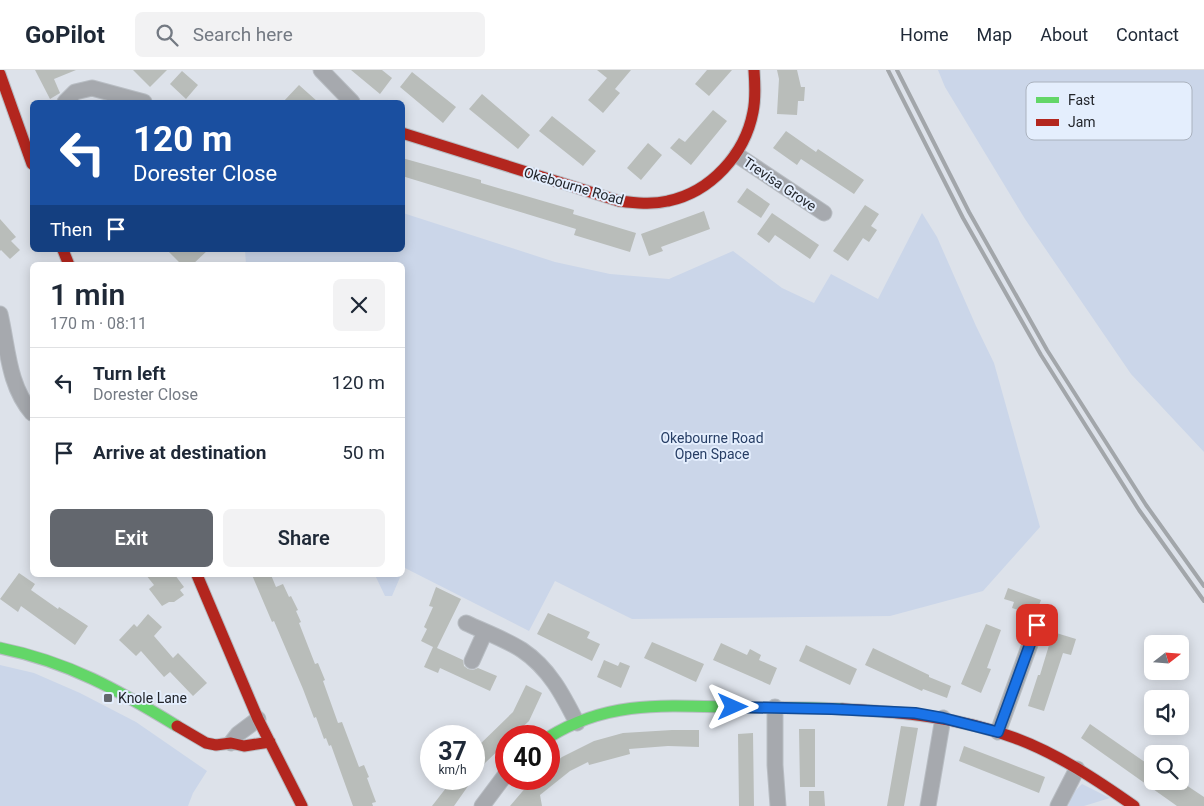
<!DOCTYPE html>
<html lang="en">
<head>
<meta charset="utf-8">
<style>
  :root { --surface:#fff; --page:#f2f2f3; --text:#1f2937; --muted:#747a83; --line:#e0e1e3; --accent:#63676e }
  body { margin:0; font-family:Roboto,sans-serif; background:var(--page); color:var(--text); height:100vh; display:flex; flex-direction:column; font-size:19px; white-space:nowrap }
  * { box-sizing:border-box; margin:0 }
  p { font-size:16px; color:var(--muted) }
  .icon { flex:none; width:28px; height:28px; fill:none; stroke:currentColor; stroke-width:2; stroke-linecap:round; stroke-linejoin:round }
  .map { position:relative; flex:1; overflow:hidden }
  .panel { position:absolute; left:30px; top:192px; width:375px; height:315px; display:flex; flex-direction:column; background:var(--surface); border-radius:8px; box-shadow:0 2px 12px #0003 }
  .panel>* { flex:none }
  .guide { position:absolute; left:30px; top:30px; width:375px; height:152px; border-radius:8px; box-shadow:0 2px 12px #0003; background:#1a4fa0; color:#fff; overflow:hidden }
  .needle { width:32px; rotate:73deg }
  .buttons { position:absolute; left:1144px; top:565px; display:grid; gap:10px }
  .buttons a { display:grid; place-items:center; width:45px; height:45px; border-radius:8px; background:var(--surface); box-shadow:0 2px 12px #0003; font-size:25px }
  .speed { position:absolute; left:420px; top:655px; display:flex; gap:10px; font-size:25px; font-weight:700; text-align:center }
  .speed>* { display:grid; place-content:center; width:65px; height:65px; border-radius:50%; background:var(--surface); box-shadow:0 2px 12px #0003; line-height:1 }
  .speed small { font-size:12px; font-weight:400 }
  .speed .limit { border:8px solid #d22; background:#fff; color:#111 }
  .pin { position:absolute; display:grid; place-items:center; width:42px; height:42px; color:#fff; margin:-21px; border-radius:10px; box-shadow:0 2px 8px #0006 }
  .me { position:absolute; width:55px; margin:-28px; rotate:90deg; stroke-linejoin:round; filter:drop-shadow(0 0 4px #0008) }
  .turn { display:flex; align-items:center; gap:18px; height:105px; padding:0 20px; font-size:22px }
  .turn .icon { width:65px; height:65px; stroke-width:2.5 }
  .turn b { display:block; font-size:35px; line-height:42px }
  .then { display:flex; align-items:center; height:48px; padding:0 20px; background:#0003; gap:10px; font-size:19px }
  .round { display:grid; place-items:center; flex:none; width:52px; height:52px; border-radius:8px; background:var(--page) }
  .summary { display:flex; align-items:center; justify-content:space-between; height:85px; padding:0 20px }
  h1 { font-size:30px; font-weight:600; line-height:38px }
  .button { display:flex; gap:10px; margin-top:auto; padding:10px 20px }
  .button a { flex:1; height:58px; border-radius:8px; background:var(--accent); color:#fff; font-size:20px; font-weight:600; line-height:58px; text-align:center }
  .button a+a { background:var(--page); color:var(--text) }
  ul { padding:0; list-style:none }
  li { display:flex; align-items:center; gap:15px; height:70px; padding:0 20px; border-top:1px solid var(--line) }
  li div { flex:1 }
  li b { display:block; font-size:19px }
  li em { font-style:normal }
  header { display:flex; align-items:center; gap:30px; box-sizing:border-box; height:70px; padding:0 25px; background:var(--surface); border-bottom:1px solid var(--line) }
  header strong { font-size:24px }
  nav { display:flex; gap:28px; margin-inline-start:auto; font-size:18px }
  .search { width:350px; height:45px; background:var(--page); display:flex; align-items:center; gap:12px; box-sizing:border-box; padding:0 18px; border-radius:8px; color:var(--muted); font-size:19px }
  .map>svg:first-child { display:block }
  .green { fill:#cbd6e9 }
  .building { fill:#b9bdba }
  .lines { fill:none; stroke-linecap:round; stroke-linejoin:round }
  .street-casing { stroke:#b8bdc3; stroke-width:17 }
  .fast-casing { stroke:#b8bdc3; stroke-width:13 }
  .jam-casing { stroke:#b8bdc3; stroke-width:13 }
  .street { stroke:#a6a9ae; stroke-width:15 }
  .fast { stroke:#63d668; stroke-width:11 }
  .jam { stroke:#b3261e; stroke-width:11 }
  .rail { stroke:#a2a6aa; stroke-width:4 }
  .route-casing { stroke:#114b97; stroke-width:12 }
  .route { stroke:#1a73e8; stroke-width:9 }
  .poi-dot { fill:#63676e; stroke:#e4eefd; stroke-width:2 }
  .labels { text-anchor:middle; stroke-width:4; stroke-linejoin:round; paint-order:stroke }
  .street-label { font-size:14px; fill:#22252b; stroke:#e4eefd }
  .park-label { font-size:14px; fill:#273e65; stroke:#e4eefd }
  .poi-label { font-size:14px; fill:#22252b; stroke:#e4eefd; text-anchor:start }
  .key { fill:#e4eefd; stroke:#aab2be; stroke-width:1 }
  .key-label { font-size:14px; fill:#22252b }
</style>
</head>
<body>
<header>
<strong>GoPilot</strong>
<div class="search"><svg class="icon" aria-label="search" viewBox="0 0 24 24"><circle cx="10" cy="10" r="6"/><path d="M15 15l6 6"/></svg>Search here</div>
<nav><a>Home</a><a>Map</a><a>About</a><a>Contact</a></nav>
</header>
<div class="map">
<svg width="1204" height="736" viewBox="0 0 1204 736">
  <rect width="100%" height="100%" fill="#dde2ea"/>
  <!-- green -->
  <path class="green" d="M938,0H1204V382L1131,304L1025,149L945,17Z
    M403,143L555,192L610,204L669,209L733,181L782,218L814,233L831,204L878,229L922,143L937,167L976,256L994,293L1040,457L983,521L890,546L632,549L555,511L529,561L405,498L403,502L402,195H246L245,180H402Z
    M375,505H401L392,526H385Z
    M0,595L34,603L80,623L136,652L207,701L193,723L188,736H0Z
    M1082,714L1110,728L1084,736H1068L1072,724Z"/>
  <!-- building -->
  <path class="building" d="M35,0H76L54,9L60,23L50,29Z
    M133,0H167L150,17Z
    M351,0H382L392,8L380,24Z
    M597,0H631L615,19L620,23L603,43L588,30L607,8Z
    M707,0H732L709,26L695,14Z
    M777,0H797L801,17H805L804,31H798L797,45L777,44L779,9Z
    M182,1L198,15L186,29L170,14Z
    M412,2L456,37L443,53L400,17Z
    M299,15L318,32H283Z
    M482,24L530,65L518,79L469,39Z
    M713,40L727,51L691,95L670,78L679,68L685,72Z
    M552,46L596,81L583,96L539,61Z
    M786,61L816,82L818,79L864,110L854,124L801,89L797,95L773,78Z
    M648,73L662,85L641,110L627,98Z
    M402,88L481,110V113L574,140L573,144L636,163L630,182L574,165L576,159L402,106Z
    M747,118L770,134L761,148L737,132Z
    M865,135L879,144L871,156L877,160L869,172L863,168L848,191L833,181Z
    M704,141L710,159L661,177L663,181L649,186L641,164Z
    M772,143L819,175L810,189L775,165L769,173L757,164Z
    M0,149L16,167L11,171L20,180L10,189L1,180L0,181Z
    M167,180H208L192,195H182Z
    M19,503L35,514L31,520L58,539L59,537L88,556L75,575L21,536L18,542L0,529Z
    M146,505H175L184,517L180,520L184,525L174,532H169L162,536L149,519L154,515Z
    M252,505H271L276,517L283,514L289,527L291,526L298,540L296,541L301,552L299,553L315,594L318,593L325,610L323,611L338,653L342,652L359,697L364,695L369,707L367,708L376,732L372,733L373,736H353L331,675L329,676L326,668L324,669L316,647L314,648L303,619L274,551L272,552Z
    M436,517L461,529L437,578L463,590L464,596L468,599L473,600L478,598L497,606L490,621L440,598L438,603L424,597L433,577L421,571L427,559L424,557L433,537L429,536Z
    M1008,518L1041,530L1035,546L1012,538L1014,532L1004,529Z
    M548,543L590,562L587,568L600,574L592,591L537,564Z
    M148,544L162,557L154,566L173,588L178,583L207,613L193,626L170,602L164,607L141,581L136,586L119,570L134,554L137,557Z
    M986,554L1001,560L987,598L991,599L981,623L961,614Z
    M1053,562L1076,569L1071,585L1063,583L1044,641L1028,636L1038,605H1040Z
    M652,572L704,594L696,612L644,588Z
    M721,573L747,585L750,579L761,585L759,590L777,598L770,615L713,590Z
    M806,575L857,599L850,615L799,591Z
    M873,578L929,605V607L951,616L947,628L923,619L922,621L865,595Z
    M604,590L618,596L620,592L630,596L621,618L597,607Z
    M526,615L542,623L529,651L513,666H506V673L485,693L474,708V680L513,642Z
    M1090,654L1152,697V711H1180L1204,727V736H1177L1081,668Z
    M901,656L918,658L904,736H887Z
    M799,659H815V717H800Z
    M672,660H699V677L668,676L629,679L630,684L589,695L588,692L570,701L540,725L542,736H510L533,709H549V697L562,687L594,671L623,663Z
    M753,663L754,736H739L738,664Z
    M964,676L1045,707L1039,723L959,691Z
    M453,709H473L454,736H432Z
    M809,721H824L825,736H809Z"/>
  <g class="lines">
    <!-- street casing -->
    <g class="street-casing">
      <path id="street" d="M321,0L352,32
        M65,32L75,22L92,18L144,32
        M737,85L824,143
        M0,244C8,278 8,315 32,343
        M466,553C485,562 505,569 522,580C549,598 563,625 577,653
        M472,591L485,562
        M775,637V695L778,736
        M998,662L1037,555
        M231,673L238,664L258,649
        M482,736L506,704
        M928,736L943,648
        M1058,736L1077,699"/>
    </g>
    <!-- fast casing -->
    <g class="fast-casing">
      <path id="fast" d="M0,578C69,592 118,620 177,656
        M549,667C605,632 660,635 723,637C763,638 802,637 842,639"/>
    </g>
    <!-- jam casing -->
    <g class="jam-casing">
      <path id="jam" d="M0,4L32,94
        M402,63L619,131C635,133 652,135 668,131C711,122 745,84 753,42C756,28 755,14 754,0
        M63,180L69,195
        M197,505L258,649L302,736
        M842,639C901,642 959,647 1015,668C1058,684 1097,710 1134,736
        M177,656L206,673L216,675L231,673L244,676L270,672"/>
    </g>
    <!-- street -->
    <use href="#street" class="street"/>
    <!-- fast -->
    <use href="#fast" class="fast"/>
    <!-- jam -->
    <use href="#jam" class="jam"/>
    <!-- rail -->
    <path class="rail" d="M888,0L963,148L1041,285L1139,440L1204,531
      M897,0L969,142L1047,280L1146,435L1204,516"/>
  </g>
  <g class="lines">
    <!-- route casing -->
    <g class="route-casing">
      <path id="route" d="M733,637L832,639L915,643L943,648L998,662L1037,555"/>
    </g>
    <!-- route -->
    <use href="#route" class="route"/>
  </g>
  <!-- markers -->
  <rect class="poi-dot" x="103" y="623" width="10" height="10" rx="2.5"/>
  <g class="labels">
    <!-- street labels -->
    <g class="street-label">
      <text transform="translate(780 114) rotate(34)" y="5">Trevisa Grove</text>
      <text transform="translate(574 116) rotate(16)" y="5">Okebourne Road</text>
    </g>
    <!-- park labels -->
    <g class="park-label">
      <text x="712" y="373">Okebourne Road<tspan x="712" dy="16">Open Space</tspan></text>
    </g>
    <!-- poi labels -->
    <g class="poi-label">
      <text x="118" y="633">Knole Lane</text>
    </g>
  </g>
  <!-- legend -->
  <rect x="1026" y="12" width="166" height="58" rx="8" class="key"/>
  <rect x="1036" y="27" width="23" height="6" fill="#63d668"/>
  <rect x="1036" y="49" width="23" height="7" fill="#b3261e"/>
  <g class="key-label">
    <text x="1068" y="35">Fast</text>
    <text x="1068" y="57">Jam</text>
  </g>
</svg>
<div class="buttons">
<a><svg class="needle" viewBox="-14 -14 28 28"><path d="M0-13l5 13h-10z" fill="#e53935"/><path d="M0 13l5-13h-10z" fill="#747a83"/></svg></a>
<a><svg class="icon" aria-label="sound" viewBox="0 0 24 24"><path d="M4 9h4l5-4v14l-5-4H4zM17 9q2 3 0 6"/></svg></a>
<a><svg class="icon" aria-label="search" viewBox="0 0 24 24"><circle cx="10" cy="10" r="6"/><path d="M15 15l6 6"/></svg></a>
</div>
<div class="speed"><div>37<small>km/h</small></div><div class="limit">40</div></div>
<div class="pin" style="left:1037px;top:555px;background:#d93025"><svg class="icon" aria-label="arrive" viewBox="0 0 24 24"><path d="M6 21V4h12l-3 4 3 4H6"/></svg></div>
<svg class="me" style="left:733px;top:637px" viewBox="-20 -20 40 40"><path d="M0-17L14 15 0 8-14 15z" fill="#1a73e8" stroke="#fff" stroke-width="4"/></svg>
<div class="guide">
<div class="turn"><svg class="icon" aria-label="left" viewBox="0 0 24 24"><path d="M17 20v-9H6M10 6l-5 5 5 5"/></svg><div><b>120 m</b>Dorester Close</div></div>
<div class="then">Then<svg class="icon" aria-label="arrive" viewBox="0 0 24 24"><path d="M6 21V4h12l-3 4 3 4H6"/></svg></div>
</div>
<section class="panel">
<div class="summary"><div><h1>1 min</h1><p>170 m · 08:11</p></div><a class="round"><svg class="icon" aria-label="close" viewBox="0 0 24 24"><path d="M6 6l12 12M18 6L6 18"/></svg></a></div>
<ul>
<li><svg class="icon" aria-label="left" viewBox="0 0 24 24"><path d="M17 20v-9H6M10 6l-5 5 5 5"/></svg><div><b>Turn left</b><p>Dorester Close</p></div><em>120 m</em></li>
<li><svg class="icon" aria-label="arrive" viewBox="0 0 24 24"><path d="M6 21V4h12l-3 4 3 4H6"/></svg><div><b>Arrive at destination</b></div><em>50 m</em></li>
</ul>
<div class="button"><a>Exit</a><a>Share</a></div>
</section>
</div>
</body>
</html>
